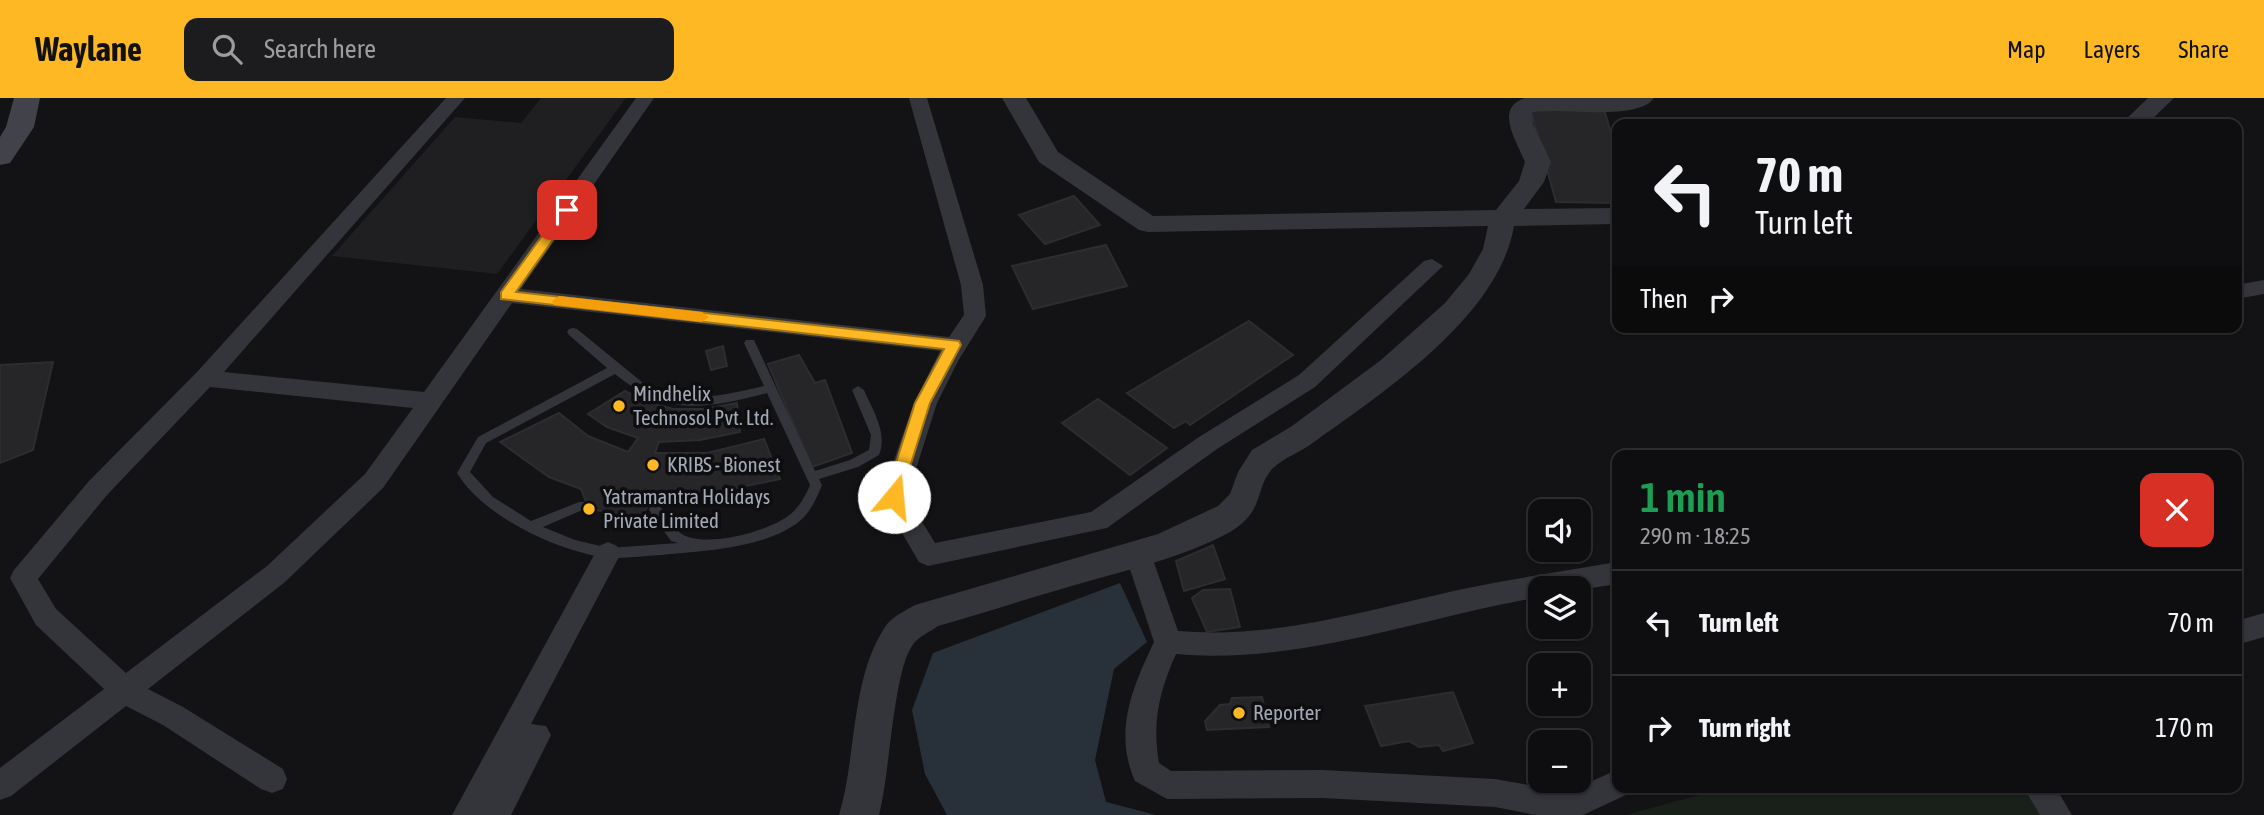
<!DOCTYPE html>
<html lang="en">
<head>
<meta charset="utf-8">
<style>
  :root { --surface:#0e0e10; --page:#1c1c1e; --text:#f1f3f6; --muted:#9b9c9f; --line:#2e2e30; --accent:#fdb823 }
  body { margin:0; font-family:"Asap Condensed",sans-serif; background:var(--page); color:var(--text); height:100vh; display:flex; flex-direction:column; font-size:26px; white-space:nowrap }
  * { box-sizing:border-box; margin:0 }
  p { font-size:23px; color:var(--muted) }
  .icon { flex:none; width:38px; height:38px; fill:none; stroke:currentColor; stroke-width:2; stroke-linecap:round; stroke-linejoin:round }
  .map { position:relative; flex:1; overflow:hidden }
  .details { position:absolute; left:1612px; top:352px; width:630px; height:343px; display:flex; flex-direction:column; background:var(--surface); border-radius:14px; box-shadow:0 2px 5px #0004,0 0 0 2px var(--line) }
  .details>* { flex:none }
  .hud { position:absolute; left:1612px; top:21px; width:630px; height:214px; border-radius:14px; box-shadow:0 2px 5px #0004,0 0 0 2px var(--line); background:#0e0e10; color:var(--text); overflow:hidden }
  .tools { position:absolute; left:1528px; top:401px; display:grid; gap:14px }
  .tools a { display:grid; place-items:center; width:63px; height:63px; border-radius:14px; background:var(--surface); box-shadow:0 2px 5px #0004,0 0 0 2px var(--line); font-size:35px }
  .pin { position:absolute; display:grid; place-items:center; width:60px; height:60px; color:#fff; margin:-30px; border-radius:14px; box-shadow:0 4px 10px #0006 }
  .me { position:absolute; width:77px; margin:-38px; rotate:17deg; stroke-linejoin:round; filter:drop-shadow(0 0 5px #0008) }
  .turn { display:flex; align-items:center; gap:24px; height:147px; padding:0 28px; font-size:32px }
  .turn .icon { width:91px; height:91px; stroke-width:2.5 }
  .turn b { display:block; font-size:49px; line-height:60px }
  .then { display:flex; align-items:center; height:66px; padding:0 28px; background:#0003; gap:14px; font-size:26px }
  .round { display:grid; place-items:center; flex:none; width:74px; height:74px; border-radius:14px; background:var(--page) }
  .summary { display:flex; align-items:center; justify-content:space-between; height:119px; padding:0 28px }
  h1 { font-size:42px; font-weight:600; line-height:52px; color:#1e9e55 }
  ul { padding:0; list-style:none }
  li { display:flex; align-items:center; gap:21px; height:105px; padding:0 28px; border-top:2px solid var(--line) }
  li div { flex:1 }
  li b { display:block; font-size:26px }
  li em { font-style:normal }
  header { display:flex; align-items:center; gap:42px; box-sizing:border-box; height:98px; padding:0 35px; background:var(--accent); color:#111 }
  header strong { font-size:33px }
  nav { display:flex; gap:38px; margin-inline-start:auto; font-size:24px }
  .search { width:490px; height:63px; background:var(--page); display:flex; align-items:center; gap:18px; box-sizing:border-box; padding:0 24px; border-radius:14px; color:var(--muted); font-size:26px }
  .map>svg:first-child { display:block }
  .built { fill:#1f1f22 }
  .green { fill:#19201a }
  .water { fill:#283139 }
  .building { fill:#262629; stroke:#2d2d31; stroke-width:2 }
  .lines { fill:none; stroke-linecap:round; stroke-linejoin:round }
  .service { fill:#34353a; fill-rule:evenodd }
  .minor { fill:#34353a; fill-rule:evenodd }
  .tertiary { fill:#34353a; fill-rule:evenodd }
  .secondary { fill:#42434a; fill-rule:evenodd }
  .route { fill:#fdb823; stroke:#a47817; stroke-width:2 }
  .slow { fill:#f59e0b }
  .poi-dot { fill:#fdb823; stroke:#0e0e10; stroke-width:2.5 }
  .labels { text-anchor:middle; stroke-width:7; stroke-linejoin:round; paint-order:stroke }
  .poi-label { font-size:21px; fill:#a4a9b6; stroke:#0e0e10; text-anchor:start }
</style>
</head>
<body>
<header>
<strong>Waylane</strong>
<div class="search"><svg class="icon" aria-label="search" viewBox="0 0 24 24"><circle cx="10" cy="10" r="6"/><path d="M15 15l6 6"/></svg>Search here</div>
<nav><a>Map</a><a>Layers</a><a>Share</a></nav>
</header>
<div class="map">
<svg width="2264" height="717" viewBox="0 0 2264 717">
  <rect width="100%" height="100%" fill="#131315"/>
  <!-- built -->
  <path class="built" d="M541,0H626L497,176L332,158L455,19L521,25Z"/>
  <!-- green -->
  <path class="green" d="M1724,690H2025L2043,717H1626Z"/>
  <!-- water -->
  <path class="water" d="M1120,485L1147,544L1114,571L1095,662L1106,704L1156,717H947L925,676L912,612L933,555Z"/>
  <!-- building -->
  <path class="building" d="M1604,11L1617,57V105L1556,104L1531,13Z
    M1074,98L1100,127L1045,146L1019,117Z
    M1106,147L1127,188L1033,211L1012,168Z
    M1249,223L1293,257L1190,327L1186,323L1174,330L1127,295Z
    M723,248L727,268L711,272L706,253Z
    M799,257L815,285L825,282L852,355L812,369L768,266Z
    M53,264L33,352L0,365V267Z
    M625,293L644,303L673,311H704L737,305L740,334L700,342L659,344L655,355H707L764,341L780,381L697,398L652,401L641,419L589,411L581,391L549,379L500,344L559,315L588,338L628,354L638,340L607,329L588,316Z
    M1098,301L1167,350L1130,377L1062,325Z
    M1213,447L1225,481L1184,493L1176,463Z
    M1230,491L1240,529L1207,534L1192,500L1203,492Z
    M1453,594L1473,645L1443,653L1439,647L1419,649L1409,643L1381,648L1365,608Z
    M1262,599L1269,629L1207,632L1205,623L1220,607L1230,606L1232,600Z"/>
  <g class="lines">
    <!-- service -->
    <path class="service" d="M573,230L577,231L648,289C686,307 725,297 764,288L744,245L746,242H754L815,373L850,362L869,352L871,337L852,292L858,288L864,292C873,313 888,335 879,357L858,369L819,381L822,387C816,402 809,417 796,426C760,451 703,453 661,457C637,458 614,463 591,457C546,447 482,416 457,375L478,339L607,270L569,237L567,234L569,231ZM615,276C668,319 706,311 767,295L810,387C805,399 799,410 788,418C767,434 700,452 679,434C672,427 666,416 659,407H651L649,411L651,415L671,443L678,445L609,450L575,442L543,429L587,410L589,407L587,404H579L531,423L493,399L470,374L486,345Z"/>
    <!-- minor -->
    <path class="minor" d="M446,0H465L224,274L424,294L636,0H654L521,191L949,239L964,217L961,187L909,0H927L983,187L986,218L958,263L937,305L907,399L935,445L1091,414L1199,339L1299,277L1424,163L1432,161L1443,168L1315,289L1217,351L1107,430L928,468L919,464L881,399L914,305L940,253L512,205L383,390L285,484L148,591L183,609L283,671L287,681L283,691L272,695L261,691L163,627L126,608L11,698L0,702V670L104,591L36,527L10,480L14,472L89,383L197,274ZM210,289L413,310L365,376L267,468L126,575L56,511L38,481L107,397Z
      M2264,182V196L2236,201V187Z
      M608,444L617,448L621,455L531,626L546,628L551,637L511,717H452L599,448Z
      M1138,445L1147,449L1151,456L1178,533C1274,541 1365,513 1458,492C1511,481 1564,473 1617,464V486L1578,492L1540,490V499C1419,520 1300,567 1176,556C1159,594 1152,624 1159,665L1171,673L1322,672L1495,681L1567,694L1617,672V690H1630L1628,696L1583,717H1536L1495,709L1322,700L1167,701L1135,683C1113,634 1133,588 1154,544L1125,456L1129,449Z
      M2264,515V539L2236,547V523Z
      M2024,690H2056L2072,717H2040Z"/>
    <!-- tertiary -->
    <path class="tertiary" d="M1002,0H1026L1058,54L1153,118L1496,112L1519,83L1525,64C1516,42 1494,10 1525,0H1654C1637,24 1560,9 1532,14L1533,26L1551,64L1544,84L1524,111L1617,110V126L1514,128C1499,218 1384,294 1314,344C1301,354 1285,359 1273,370C1254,390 1266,413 1230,434C1182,460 1127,472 1075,487C1029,500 984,515 938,528C930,534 917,539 912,548C893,576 890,676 879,717H839C857,658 850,582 885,529C891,519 905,513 915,507L1158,436L1218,408L1230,396L1238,374L1252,352L1292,328L1381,262L1445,205L1469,176L1483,151L1488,128L1148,134L1139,132L1039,64Z
      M2148,0H2174L2147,26H2121Z"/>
    <!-- secondary -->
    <path class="secondary" d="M14,0H40L34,29L10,65L0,67V39L6,29Z"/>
  </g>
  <!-- route -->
  <path class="route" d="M567,108L574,112L516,194L959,243L961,247L930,305L899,404H888L885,399L915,305L944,251L501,201V194L563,109Z"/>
  <!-- slow -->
  <path class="slow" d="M559,198L702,214L709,219L702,224L554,207L552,203Z"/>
  <!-- markers -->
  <g class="poi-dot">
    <circle cx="619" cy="308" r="7"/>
    <circle cx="653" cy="367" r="7"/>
    <circle cx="589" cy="411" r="7"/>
    <circle cx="1239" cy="615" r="7"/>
  </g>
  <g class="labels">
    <!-- poi labels -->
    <g class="poi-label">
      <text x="633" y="303">Mindhelix<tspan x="633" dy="24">Technosol Pvt. Ltd.</tspan></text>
      <text x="667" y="374">KRIBS - Bionest</text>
      <text x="603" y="406">Yatramantra Holidays<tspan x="603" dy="24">Private Limited</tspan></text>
      <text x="1253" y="622">Reporter</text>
    </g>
  </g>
</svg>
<div class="tools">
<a><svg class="icon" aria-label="sound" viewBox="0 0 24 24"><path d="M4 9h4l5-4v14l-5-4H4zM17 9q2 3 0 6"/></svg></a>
<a><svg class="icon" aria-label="layers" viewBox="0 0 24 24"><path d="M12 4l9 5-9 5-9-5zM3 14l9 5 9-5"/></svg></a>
<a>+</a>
<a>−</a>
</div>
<div class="pin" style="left:567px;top:112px;background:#d93025"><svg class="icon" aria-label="arrive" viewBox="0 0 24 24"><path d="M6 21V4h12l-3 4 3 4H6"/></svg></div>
<svg class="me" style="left:894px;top:399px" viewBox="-20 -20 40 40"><circle r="19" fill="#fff"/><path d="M0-13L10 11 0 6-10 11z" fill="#fdb823"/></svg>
<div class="hud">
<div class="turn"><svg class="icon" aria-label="left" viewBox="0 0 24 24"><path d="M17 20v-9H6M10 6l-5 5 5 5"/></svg><div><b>70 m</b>Turn left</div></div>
<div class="then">Then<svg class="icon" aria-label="right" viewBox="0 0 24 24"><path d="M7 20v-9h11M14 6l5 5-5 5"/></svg></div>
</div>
<section class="details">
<div class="summary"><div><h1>1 min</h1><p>290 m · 18:25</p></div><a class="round" style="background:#d93025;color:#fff"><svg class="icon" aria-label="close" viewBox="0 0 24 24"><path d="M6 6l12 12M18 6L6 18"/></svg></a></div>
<ul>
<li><svg class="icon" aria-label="left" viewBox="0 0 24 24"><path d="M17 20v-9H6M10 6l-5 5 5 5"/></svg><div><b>Turn left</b></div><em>70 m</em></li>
<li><svg class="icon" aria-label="right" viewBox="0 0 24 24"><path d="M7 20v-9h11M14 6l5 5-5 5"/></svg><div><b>Turn right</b></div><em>170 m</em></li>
</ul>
</section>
</div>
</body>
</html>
